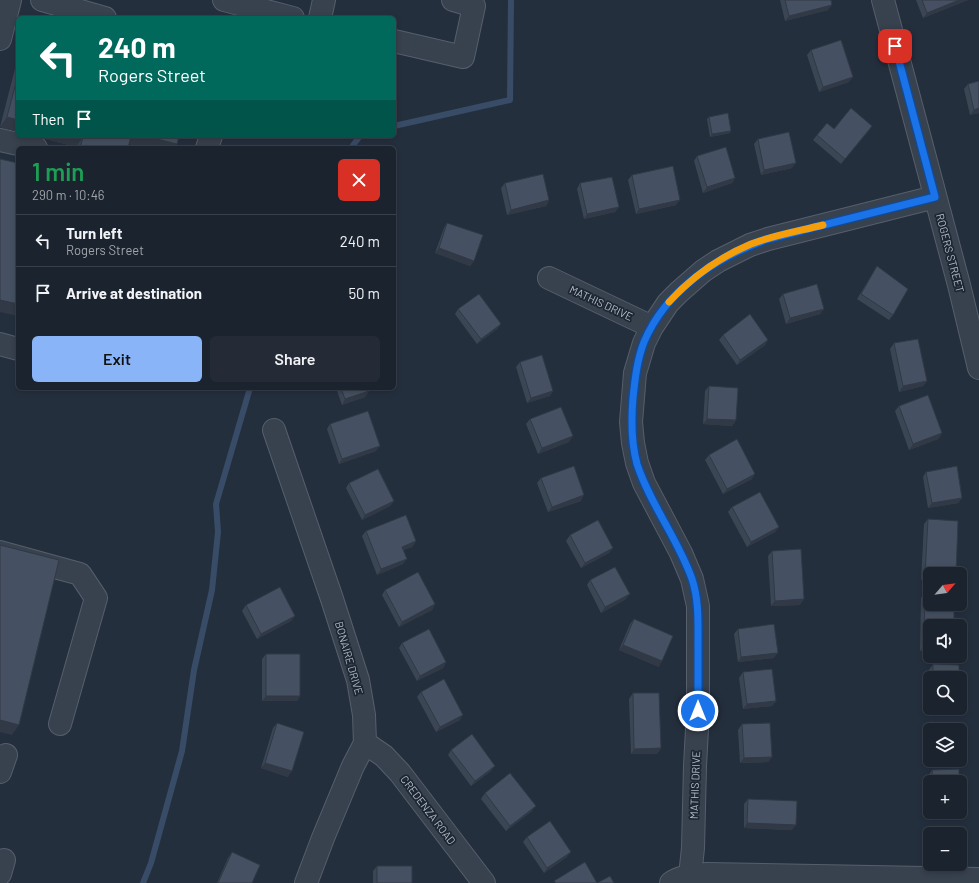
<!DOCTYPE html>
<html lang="en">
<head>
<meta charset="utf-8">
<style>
  :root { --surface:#1b232e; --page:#242b36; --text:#f1f3f6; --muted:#a0a4aa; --line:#39404a; --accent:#8ab4f8 }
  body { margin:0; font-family:Barlow,sans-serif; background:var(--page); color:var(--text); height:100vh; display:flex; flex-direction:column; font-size:15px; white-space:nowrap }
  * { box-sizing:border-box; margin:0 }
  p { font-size:13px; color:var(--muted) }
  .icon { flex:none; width:22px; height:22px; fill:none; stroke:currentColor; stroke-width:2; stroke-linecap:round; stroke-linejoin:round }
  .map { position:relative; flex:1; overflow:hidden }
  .sheet { position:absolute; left:16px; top:146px; width:380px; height:244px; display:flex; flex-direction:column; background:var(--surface); border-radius:6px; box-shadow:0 2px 6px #0003,0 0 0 1px var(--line) }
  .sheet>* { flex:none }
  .banner { position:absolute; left:16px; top:16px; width:380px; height:122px; border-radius:6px; box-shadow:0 2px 6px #0003,0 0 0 1px var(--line); background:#00695c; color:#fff; overflow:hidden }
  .needle { width:26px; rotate:62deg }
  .fabs { position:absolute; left:923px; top:567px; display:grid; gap:8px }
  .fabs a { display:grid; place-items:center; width:44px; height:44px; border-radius:6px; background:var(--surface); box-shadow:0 2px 6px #0003,0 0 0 1px var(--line); font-size:20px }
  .pin { position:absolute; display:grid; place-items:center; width:34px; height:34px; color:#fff; margin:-17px; border-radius:8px; box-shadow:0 2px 6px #0006 }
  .me { position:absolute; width:44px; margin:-22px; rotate:0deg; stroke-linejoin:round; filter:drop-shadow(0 0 3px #0008) }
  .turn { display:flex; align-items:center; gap:14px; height:84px; padding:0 16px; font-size:18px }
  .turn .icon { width:52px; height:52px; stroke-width:2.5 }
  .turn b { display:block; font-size:28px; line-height:34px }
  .then { display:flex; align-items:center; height:38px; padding:0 16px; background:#0003; gap:8px; font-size:15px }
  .round { display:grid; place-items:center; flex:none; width:42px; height:42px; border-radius:6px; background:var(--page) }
  .head { display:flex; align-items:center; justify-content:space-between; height:68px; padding:0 16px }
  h1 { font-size:24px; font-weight:600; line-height:30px; color:#1e9e55 }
  .action { display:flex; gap:8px; margin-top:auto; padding:8px 16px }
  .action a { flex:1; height:46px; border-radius:6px; background:var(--accent); color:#111; font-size:16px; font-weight:600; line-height:46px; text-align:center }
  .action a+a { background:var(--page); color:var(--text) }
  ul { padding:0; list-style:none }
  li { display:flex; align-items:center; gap:12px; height:52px; padding:0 16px; border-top:1px solid var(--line) }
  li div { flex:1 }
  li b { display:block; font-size:15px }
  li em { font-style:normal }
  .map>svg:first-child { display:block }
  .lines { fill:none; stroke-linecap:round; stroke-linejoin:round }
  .stream { stroke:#394c67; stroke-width:6 }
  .minor-casing { stroke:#565f6c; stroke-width:24 }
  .minor { stroke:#38414e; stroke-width:22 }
  .wall { fill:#3b4654 }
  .shaded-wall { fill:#303945 }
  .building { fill:#455162; stroke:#303945 }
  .route-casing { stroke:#114b97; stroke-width:10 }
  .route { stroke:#1a73e8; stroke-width:7 }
  .slow { stroke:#f59e0b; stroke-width:7 }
  .labels { text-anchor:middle; stroke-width:3.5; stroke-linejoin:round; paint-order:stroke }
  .street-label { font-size:11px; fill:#b4bcc9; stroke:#1d2633 }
</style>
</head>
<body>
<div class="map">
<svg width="979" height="883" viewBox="0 0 979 883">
  <rect width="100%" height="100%" fill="#242f3e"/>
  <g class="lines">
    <!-- stream -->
    <path class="stream" d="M394,126L510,100L511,0
      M351,148L360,136
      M143,883L151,863L182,751L194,670L212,590L218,532L216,504L250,388"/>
    <!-- minor casing -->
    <g class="minor-casing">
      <path id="minor" d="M42,0L105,18
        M224,0L293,18
        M883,0L959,285L979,368
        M320,18L324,0
        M0,39L10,0
        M394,41L463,57L474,6L453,0
        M0,140L36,148
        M207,148L211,136
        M549,278L652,327
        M0,344L18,349
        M274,430L332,599L358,680L364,715L365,743L353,766L323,838L306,883
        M0,552L80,574L96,598L60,724
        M365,743L384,756L400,773L484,883
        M0,772L6,755
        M0,874L4,860
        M690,876L693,848L695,766L698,711V606L692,579L681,553L644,483L637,463L633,443L631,422L635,373L644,343L652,327L668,303L679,292L703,271L718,261L750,245L768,239L935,197
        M671,883C680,876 696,875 707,874L979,879"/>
    </g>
    <!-- minor -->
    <use href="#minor" class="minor"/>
  </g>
  <!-- wall -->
  <path class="wall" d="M780,0H831L828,10L785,21Z
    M916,0H968L923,18Z
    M811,50L849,82L819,92L807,55Z
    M18,57V132L0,127Z
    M979,81V113L970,115L964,89L968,84Z
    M709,117L730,133L710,137L707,119Z
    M872,126L841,164L813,140L817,135L834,129Z
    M34,136H179L177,144L174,148H145L129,144L128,148H76V147Z
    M758,139L792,168L761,175L754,144Z
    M697,156L735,178L732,183L703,193L694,161Z
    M632,175L676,205L636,214L628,180Z
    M505,183L549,200L546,206L507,215L501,188Z
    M580,183L619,207L615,212L584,219L577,189Z
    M447,223L474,261L470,266L435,253L444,228Z
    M877,266L893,315L889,320L857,299Z
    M783,294L824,309L820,314L786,324L779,299Z
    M458,309L501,324L497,329L477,344L455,314Z
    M723,335L768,340L765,345L737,365L719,340Z
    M894,343L927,381L923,386L899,392L890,349Z
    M520,362L553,391L550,396L527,403L516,367Z
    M709,386L736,420L732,426L703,424L705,391Z
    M336,388H368L369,391L365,397L342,405Z
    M899,406L942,433L938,439L909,450L895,411Z
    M530,419L569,442L538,454L526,424Z
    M330,424L376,451L339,464L327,429Z
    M709,455L752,479L723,494L705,460Z
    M926,472L962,498L958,503L928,508L923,477Z
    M541,478L581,501L548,512L537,483Z
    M349,483L394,501L390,506L362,520L346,488Z
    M732,507L779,527L775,532L747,547L728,512Z
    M928,519L930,574V580H921L924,524Z
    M366,531L416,541L412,547L403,550V564L377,575L362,536Z
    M570,535L613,548L609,553L581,568L566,541Z
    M772,551L800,605L771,606L768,556Z
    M590,580L626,599L601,613L587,585Z
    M385,590L435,604L432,610L399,627L382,595Z
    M925,592L930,626V651H920L921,598Z
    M246,605L295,616L291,621L257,639L242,611Z
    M634,619L659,667L619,650L630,624Z
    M738,629L774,658L738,662L734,634Z
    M402,643L446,662L443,668L417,681L399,648Z
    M266,654L300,696L297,701H262V659Z
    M933,664L959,678H930V708H958L954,714H929V670Z
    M743,672L776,701L772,706L743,709L739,678Z
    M421,692L460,720L436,732L417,697Z
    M633,693L661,748L657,754H631L629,699Z
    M930,722V757H925L927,727Z
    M277,723L288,777L261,768L273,728Z
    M742,724L772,757L768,762L740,763L738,730Z
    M451,750L491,771L471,786L448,755Z
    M932,770L959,782H930V806H929V775Z
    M485,793L532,811L506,831L481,799Z
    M748,799L792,830L744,828V804Z
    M527,837L567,857L544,873L523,842Z
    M232,852L252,883H217L228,858Z
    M377,866L412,883H373V871Z"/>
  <!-- shaded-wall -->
  <path class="shaded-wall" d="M959,0H968L923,18L927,13Z
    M832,5L828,10L785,21L789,16Z
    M853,77L849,82L819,92L823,87Z
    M979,108V113L970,115L974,110Z
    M7,117L18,120V132L0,127Z
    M872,126L869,131L841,164L845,159Z
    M731,131L730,133L710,137L712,134Z
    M34,136H80L83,137L76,147Z
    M129,136H145L177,144L174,148H145L125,143Z
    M796,163L792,168L761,175L764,170Z
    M735,178L732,183L703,193L707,187Z
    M549,200L546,206L507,215L511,210Z
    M680,200L676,205L636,214L639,209Z
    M619,207L615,212L584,219L587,214Z
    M439,248L474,261L470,266L435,253Z
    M0,300L18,304V316L0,312Z
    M824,309L820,314L786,324L790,318Z
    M501,324L497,329L477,344L481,339Z
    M768,340L765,345L737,365L740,360Z
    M927,381L923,386L899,392L903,386Z
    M369,391L365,397L342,405L345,399Z
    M553,391L550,396L527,403L531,398Z
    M707,419L736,420L732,426L703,424Z
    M942,433L938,439L909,450L913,444Z
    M573,436L569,442L538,454L542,448Z
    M380,446L376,451L339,464L342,459Z
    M755,474L752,479L723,494L727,489Z
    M584,495L581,501L548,512L552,507Z
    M962,498L958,503L928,508L932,503Z
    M394,501L390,506L362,520L365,515Z
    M779,527L775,532L747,547L751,542Z
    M416,541L412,547L398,552L402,547Z
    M613,548L609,553L581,568L585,563Z
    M407,559L403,564L377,575L381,569Z
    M925,575H930V580H921Z
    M630,594L626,599L601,613L605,607Z
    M804,599L800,605L771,606L775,601Z
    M435,604L432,610L399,627L402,622Z
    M295,616L291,621L257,639L261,634Z
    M623,645L662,661L659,667L619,650Z
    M924,646H930V651H920Z
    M778,653L774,658L738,662L741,657Z
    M446,662L443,668L417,681L420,676Z
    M266,696H300L297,701H262Z
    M776,701L772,706L743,709L747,704Z
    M932,708L958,709L954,714H929Z
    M463,715L460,720L436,732L440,727Z
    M0,720L19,725L12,735L0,732Z
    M661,748L657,754H631L634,749Z
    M929,752H930V757H925Z
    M772,757L768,762L740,763L744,758Z
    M265,763L292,771L288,777L261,768Z
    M495,766L491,771L471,786L475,781Z
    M536,806L532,811L506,831L510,826Z
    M747,823L796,825L792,830L744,828Z
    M571,852L567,857L544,873L547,868Z"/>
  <!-- building -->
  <path class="building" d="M785,0H831L832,5L789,16Z
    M922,0H959L927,13Z
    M113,15L123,18H112Z
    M841,40L853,77L823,87L811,50Z
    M18,75V120L7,117Z
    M979,81V108L974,110L968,84Z
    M851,108L872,126L845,159L817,135L827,123L834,129Z
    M728,113L731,131L712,134L709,117Z
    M789,132L796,163L764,170L758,139Z
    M80,136H131L128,148H80L83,137Z
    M145,136H179L177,144Z
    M726,147L735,178L707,187L697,156Z
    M0,159L18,163V304L0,300Z
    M673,166L680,200L639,209L632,175Z
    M543,174L549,200L511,210L505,183Z
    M612,177L619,207L587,214L580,183Z
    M447,223L483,235L474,261L439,248Z
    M877,266L908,289L893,315L861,294Z
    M817,284L824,309L790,318L783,294Z
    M479,294L501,324L481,339L458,309Z
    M750,314L768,340L740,360L723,335Z
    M918,339L927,381L903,386L894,343Z
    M542,355L553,391L531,398L520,362Z
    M709,386L738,388L736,420L707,419Z
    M341,388H368L369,391L345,399Z
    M928,395L942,433L913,444L899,406Z
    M561,407L573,436L542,448L530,419Z
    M368,411L380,446L342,459L330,424Z
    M737,439L755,474L727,489L709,455Z
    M574,466L584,495L552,507L541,478Z
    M957,466L962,498L932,503L926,472Z
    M378,469L394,501L365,515L349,483Z
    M760,492L779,527L751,542L732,507Z
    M406,515L416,541L402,547L407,559L381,569L366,531Z
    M928,519L958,521L956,574L925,575Z
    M598,520L613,548L585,563L570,535Z
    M0,545L59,560L19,725L0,720Z
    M801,549L804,599L775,601L772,551Z
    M615,567L630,594L605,607L590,580Z
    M418,572L435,604L402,622L385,590Z
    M280,587L295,616L261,634L246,605Z
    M925,592L930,593V604H954V626H930V646H924Z
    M634,619L673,636L662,661L623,645Z
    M774,624L778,653L741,657L738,629Z
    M429,629L446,662L420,676L402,643Z
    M266,654H300V696H266Z
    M933,664L959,665V678H933Z
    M772,669L776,701L747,704L743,672Z
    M444,679L463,715L440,727L421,692Z
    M633,693H659L661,748L634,749Z
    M932,708H958V709Z
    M930,722L956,724V730H930Z
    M277,723L304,732L292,771L265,763Z
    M770,723L772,757L744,758L742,724Z
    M930,731V752H929Z
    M472,734L495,766L475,781L451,750Z
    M959,769V782H933L932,770Z
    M510,773L536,806L510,826L485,793Z
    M748,799L797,801L796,825L747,823Z
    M550,821L571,852L547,868L527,837Z
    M232,852L260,865L252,883H218Z
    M585,862L597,883L610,876L614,883H556L554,881Z
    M377,866H412V883H377Z"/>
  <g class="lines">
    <!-- route casing -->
    <g class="route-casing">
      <path id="route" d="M698,711C698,688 698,666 698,644C698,622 699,600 692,579C678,539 650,504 637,464C631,442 631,421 633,398C635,379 637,360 644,342C666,290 716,257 768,239L935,197L895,46"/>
    </g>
    <!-- route -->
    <use href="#route" class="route"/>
    <!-- slow -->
    <path class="slow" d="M669,302C692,277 720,257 751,244C774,235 799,231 823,225"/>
  </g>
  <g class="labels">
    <!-- street labels -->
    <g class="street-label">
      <text transform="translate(950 253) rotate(75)" y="4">ROGERS STREET</text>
      <text transform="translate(601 303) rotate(25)" y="4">MATHIS DRIVE</text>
      <text transform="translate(349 658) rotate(74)" y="4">BONAIRE DRIVE</text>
      <text transform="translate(695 785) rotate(-88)" y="4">MATHIS DRIVE</text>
      <text transform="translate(428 810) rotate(53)" y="4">CREDENZA ROAD</text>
    </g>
  </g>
</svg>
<div class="fabs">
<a><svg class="needle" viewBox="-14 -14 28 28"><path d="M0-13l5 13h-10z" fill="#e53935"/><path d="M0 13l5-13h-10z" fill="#a0a4aa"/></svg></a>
<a><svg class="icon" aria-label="sound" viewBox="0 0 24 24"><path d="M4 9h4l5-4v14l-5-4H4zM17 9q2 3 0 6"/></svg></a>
<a><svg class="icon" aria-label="search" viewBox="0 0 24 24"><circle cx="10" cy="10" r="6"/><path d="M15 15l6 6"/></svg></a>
<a><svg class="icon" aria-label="layers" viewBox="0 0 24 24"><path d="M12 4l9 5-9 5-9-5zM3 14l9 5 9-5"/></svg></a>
<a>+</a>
<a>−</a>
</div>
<div class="pin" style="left:895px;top:46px;background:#d93025"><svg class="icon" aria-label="arrive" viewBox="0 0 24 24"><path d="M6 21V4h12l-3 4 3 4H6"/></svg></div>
<svg class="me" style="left:698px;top:711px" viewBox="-20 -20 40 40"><circle r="17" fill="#1a73e8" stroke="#fff" stroke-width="3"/><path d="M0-11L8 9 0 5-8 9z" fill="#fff"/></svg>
<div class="banner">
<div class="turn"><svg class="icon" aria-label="left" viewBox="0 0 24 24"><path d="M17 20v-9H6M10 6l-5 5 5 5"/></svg><div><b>240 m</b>Rogers Street</div></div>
<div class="then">Then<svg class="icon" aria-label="arrive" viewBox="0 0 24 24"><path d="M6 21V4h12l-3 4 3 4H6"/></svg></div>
</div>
<section class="sheet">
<div class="head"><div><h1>1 min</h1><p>290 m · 10:46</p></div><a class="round" style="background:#d93025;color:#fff"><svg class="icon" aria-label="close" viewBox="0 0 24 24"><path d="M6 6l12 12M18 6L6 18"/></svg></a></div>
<ul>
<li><svg class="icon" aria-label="left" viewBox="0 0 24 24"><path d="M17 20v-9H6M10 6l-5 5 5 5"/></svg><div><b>Turn left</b><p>Rogers Street</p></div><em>240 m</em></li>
<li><svg class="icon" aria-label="arrive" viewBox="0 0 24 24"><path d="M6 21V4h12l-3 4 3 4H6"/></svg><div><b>Arrive at destination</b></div><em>50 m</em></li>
</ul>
<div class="action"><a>Exit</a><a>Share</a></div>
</section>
</div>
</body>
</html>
